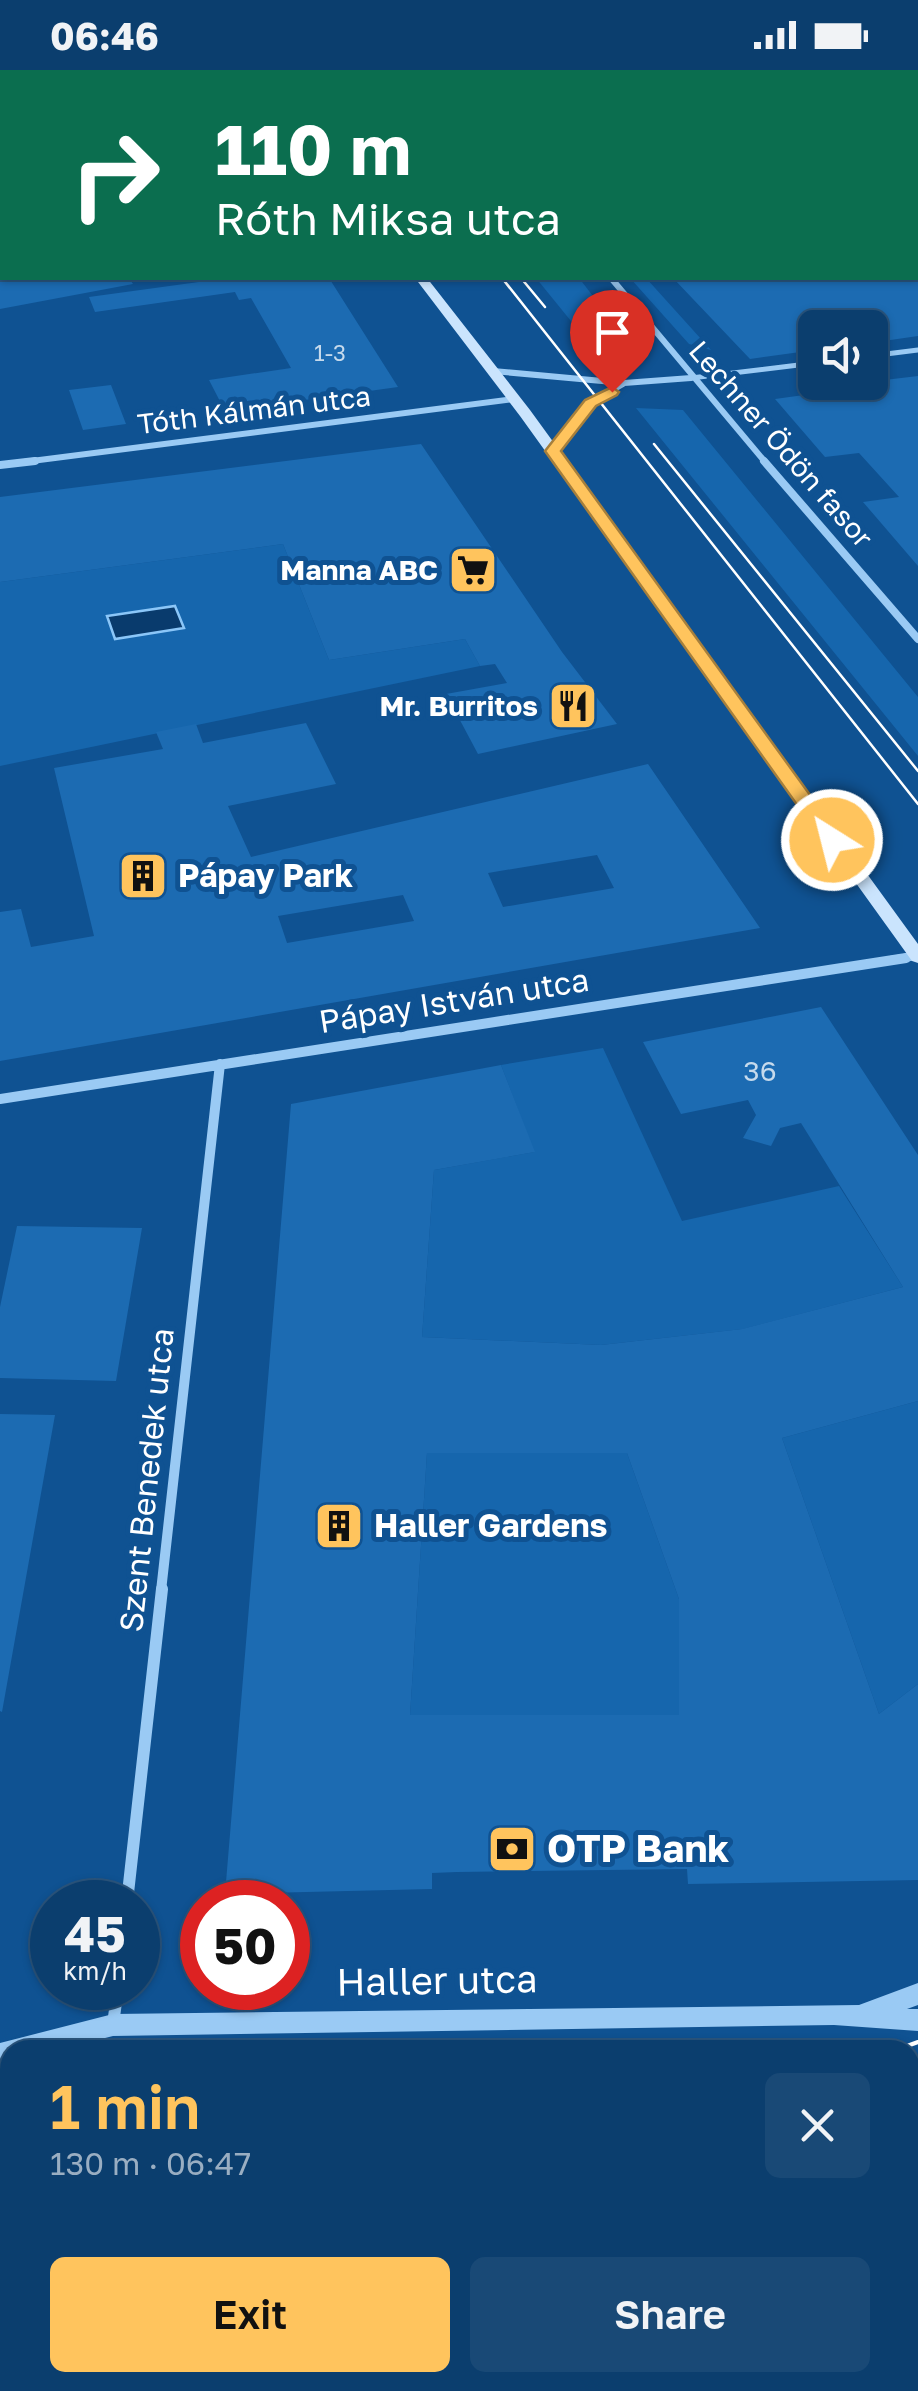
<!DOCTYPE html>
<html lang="en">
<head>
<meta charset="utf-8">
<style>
  :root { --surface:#0b3e6e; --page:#194976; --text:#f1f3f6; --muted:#9aaec2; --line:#2b5781; --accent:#ffc45d }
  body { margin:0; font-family:"Golos Text",sans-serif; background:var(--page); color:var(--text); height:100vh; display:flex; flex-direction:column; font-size:38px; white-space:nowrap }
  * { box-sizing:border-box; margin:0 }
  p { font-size:32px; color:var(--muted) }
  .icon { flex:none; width:55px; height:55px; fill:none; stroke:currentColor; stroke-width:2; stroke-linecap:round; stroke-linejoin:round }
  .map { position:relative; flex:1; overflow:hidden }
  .panel { position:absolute; left:0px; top:1970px; width:920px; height:352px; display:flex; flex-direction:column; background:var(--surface); border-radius:30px 30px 0 0; box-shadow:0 2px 8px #0004,0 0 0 2px var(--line) }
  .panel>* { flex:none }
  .hud { position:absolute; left:0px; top:0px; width:920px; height:210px; box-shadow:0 2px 8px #0004,0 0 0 2px var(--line); background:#0b6e4f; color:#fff; overflow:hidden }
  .buttons { position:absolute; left:798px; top:240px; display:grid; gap:20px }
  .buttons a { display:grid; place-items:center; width:90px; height:90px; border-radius:15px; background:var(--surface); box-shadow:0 2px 8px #0004,0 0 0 2px var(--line); font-size:50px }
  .speed { position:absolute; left:30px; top:1810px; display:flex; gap:20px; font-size:50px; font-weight:700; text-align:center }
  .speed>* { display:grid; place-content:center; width:130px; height:130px; border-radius:50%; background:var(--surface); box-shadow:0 2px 8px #0004,0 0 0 2px var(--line); line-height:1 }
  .speed small { font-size:25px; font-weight:400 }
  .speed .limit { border:15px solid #d22; background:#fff; color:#111 }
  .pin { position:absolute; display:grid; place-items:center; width:85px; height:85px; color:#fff; margin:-102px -42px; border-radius:50% 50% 50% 0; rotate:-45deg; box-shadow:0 0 10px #0007 }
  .pin .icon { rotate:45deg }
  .me { position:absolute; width:110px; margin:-55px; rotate:324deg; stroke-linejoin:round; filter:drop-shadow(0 0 8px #0008) }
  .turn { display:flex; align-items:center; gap:35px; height:210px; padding:0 50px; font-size:45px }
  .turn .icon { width:130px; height:130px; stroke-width:2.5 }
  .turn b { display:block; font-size:70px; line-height:85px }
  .round { display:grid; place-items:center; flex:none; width:105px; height:105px; border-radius:15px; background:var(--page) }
  .overview { display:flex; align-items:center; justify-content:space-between; height:170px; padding:0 50px }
  h1 { font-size:60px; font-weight:600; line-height:75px; color:var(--accent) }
  .primary-button { display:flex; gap:20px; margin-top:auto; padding:20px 50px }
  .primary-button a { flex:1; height:115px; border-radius:15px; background:var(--accent); color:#111; font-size:40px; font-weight:600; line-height:115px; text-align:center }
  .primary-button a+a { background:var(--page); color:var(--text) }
  .status { display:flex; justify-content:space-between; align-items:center; height:70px; padding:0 50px; background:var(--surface); direction:ltr }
  .status svg { height:28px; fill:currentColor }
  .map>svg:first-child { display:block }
  .green { fill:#1666ad }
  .water { fill:#093b6d; stroke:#8bc6f8; stroke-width:2.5 }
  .building { fill:#1c6bb2; fill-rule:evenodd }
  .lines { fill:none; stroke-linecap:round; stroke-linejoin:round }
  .service { stroke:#9acaf4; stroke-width:5 }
  .minor-far3 { stroke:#9acaf4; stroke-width:6 }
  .minor-far2 { stroke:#9acaf4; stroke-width:8 }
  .minor-far1 { stroke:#9acaf4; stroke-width:10 }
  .minor { stroke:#9acaf4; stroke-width:12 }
  .tertiary { fill:#9acaf4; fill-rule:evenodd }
  .secondary { fill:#cae4fd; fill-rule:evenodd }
  .tram-far1 { stroke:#fff; stroke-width:2.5 }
  .tram { stroke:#fff; stroke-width:4 }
  .route { fill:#ffc45d; stroke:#a67f3c; stroke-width:2.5 }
  .labels { text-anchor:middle; stroke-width:10; stroke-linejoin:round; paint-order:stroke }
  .far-number-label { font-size:22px; fill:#c6daec }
  .far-street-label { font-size:28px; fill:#fff; stroke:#0f5292 }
  .far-poi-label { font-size:28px; font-weight:bold; fill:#fff; stroke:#0f5292; text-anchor:end }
  .number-label { font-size:28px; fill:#c6daec }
  .poi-label { font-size:32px; font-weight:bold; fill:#fff; stroke:#0f5292; text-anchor:start }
  .street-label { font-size:32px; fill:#fff; stroke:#0f5292 }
  .near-poi-label { font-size:38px; font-weight:bold; fill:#fff; stroke:#0f5292; text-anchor:start }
  .near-street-label { font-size:38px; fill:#fff; stroke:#0f5292 }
</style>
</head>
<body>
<div class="status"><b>06:46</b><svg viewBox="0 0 49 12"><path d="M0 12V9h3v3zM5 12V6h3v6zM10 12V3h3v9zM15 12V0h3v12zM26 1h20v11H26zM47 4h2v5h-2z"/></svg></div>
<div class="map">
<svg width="918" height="2321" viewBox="0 0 918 2321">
  <rect width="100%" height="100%" fill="#0f5292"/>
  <!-- green -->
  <path class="green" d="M536,208H579L636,282L624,292L601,288Z
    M630,208H646L711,280L689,274Z
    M636,338L683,340L918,627V686Z
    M283,474L329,590L465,569L480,596L0,696V512Z
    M603,978L682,1151L839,1116L903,1217L743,1259L601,1275L422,1267L434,1100L534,1082L501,995Z
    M918,1331V1614L879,1644L782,1368Z
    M427,1383H627L679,1529V1645H410Z"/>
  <!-- water -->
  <path class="water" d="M175,536L184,558L115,569L107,546Z"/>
  <!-- building -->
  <path class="building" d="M0,208H129L133,214L0,239Z
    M228,208H329L398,317L225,341L209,310L291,298L251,228L239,230L235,222L95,242L89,227Z
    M673,208H918V266L870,273V258H815V280L750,289Z
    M918,306V496L863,432L899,427L859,383L825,387L775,329L804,325L801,320Z
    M111,315L126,354L83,360L69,320Z
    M421,374L562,582L617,654L478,684L446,624L507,613L495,594L480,596L465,569L329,590L283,474L0,512V427Z
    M306,653L336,714L228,736L251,787L648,694L760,858L0,991V842L21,839L31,877L94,866L54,698L163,679L156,662L196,654L203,673ZM597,785L614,818L503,837L488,803ZM403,825L414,851L287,873L278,846Z
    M821,937L918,1085V1331L782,1368L879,1644L918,1614V1810L688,1814L687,1799L457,1802L432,1803V1819L225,1824L291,1034L501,995L535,1082L434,1100L422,1267L601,1275L742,1259L903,1217L801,1053L780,1058L771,1076L743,1068L756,1045L748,1030L681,1044L643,972ZM427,1383H627L679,1529V1645H410Z
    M17,1156L142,1158L116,1311L0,1308V1237Z
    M0,1344L55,1345L2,1642L0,1641Z
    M910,2244H918V2321H333V2312H910Z
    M10,2277V2312H107V2321H0V2278Z"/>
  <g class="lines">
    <!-- service -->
    <path class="service" d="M870,286L918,280
      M691,308L815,293"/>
    <!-- minor-far3 -->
    <path class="minor-far3" d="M611,208L766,393
      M493,301L624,313L691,308
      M552,381L590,333L623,314
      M16,393L514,329"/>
    <!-- minor-far2 -->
    <path class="minor-far2" d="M764,391L918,569
      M0,395L35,391
      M890,890L917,886"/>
    <!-- minor-far1 -->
    <path class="minor-far1" d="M0,1029L906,888
      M161,1521L220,994"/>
    <!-- minor -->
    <path class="minor" d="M127,1832L162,1519
      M113,1954L118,1918"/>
    <!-- tertiary -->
    <path class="tertiary" d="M918,1913V1935L907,1939H918V1961L834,1955L113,1966L58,1980H10V1993L0,1995V1973L113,1944L859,1935Z
      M918,2093V2117L910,2118V2094Z
      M10,2111V2135L0,2136V2112Z"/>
    <!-- secondary -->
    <path class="secondary" d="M256,0H268L270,2H258Z
      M415,208H427L530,340L918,874V893L912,891L520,346Z"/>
    <!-- tram-far1 -->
    <path class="tram-far1" d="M502,208L918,734
      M521,208L545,237
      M654,374L918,701"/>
    <!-- tram -->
    <path class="tram" d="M896,1980L918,1972
      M0,2032H10
      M910,2035L918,2034
      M0,2076H10"/>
  </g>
  <!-- route -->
  <path class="route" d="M612,317L619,322L617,325L596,336L561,381L839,765V774H825L545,381L585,330Z"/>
  <!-- icons -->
  <defs>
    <g id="supermarket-square" transform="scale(2.5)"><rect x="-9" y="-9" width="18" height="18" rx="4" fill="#ffc45d" stroke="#0f5292"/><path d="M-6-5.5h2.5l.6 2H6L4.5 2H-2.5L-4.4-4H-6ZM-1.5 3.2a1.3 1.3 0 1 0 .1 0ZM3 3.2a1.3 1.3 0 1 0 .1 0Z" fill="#111"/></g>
    <g id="restaurant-square" transform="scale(2.5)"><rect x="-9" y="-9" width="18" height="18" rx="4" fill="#ffc45d" stroke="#0f5292"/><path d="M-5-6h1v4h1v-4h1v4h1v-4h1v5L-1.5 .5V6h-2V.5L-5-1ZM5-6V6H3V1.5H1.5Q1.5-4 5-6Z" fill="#111"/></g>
    <g id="building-square" transform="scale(2.5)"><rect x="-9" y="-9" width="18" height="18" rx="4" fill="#ffc45d" stroke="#0f5292"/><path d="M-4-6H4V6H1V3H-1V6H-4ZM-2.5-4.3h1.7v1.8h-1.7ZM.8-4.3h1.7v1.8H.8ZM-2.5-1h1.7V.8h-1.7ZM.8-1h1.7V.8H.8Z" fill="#111"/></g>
    <g id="bank-square" transform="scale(2.5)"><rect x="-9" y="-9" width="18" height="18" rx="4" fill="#ffc45d" stroke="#0f5292"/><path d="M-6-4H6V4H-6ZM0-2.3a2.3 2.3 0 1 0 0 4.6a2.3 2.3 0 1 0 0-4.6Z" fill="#111"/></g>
  </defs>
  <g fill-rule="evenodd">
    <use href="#supermarket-square" x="473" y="500"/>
    <use href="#restaurant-square" x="573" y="636"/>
    <use href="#building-square" x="143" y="806"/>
    <use href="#building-square" x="339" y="1456"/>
    <use href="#bank-square" x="512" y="1779"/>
  </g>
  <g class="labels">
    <!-- far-number labels -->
    <g class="far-number-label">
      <text x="330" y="291">1-3</text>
    </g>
    <!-- far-street labels -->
    <g class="far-street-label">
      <text transform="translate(254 340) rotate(-7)" y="10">Tóth Kálmán utca</text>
      <text transform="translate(781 374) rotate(49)" y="10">Lechner Ödön fasor</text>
    </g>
    <!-- far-poi labels -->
    <g class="far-poi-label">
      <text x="438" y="510">Manna ABC</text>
      <text x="538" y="646">Mr. Burritos</text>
    </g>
    <!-- number labels -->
    <g class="number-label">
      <text x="760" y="1011">36</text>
    </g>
    <!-- poi labels -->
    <g class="poi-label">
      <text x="178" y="817">Pápay Park</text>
      <text x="374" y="1467">Haller Gardens</text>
    </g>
    <!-- street labels -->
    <g class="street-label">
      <text transform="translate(454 931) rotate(-9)" y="11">Pápay István utca</text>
      <text transform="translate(147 1410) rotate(-84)" y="11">Szent Benedek utca</text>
    </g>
    <!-- near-poi labels -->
    <g class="near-poi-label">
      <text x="547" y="1792">OTP Bank</text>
    </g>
    <!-- near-street labels -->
    <g class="near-street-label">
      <text transform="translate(437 1911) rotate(-1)" y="13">Haller utca</text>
    </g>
  </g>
</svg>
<div class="buttons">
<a><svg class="icon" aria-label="sound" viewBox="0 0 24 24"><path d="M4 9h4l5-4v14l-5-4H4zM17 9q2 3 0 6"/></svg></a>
</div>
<div class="speed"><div>45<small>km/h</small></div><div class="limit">50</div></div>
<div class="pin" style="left:612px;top:322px;background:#d93025"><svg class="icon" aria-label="arrive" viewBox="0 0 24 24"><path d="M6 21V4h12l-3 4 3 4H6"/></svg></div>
<svg class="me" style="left:832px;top:770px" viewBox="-20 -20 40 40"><circle r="17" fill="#ffc45d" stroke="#fff" stroke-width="3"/><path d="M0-11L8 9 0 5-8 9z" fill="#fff"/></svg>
<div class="hud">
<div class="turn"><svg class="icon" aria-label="right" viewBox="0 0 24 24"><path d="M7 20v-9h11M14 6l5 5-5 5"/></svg><div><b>110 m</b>Róth Miksa utca</div></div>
</div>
<section class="panel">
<div class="overview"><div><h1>1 min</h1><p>130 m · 06:47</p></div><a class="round"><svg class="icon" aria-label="close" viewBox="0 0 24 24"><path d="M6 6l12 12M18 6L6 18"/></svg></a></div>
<div class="primary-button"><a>Exit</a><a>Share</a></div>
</section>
</div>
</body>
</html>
